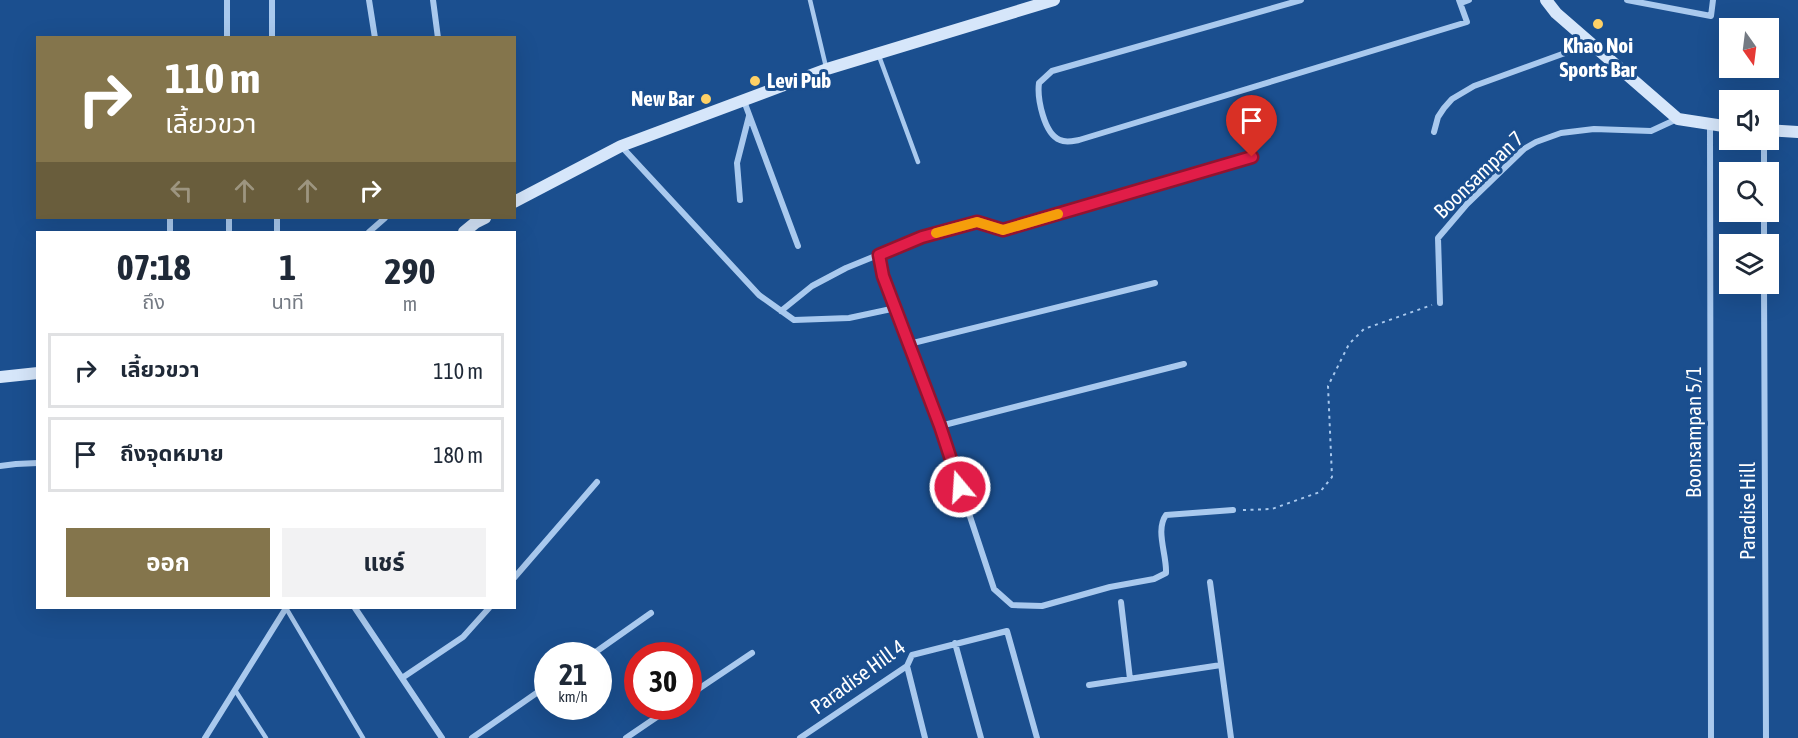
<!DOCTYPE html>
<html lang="th">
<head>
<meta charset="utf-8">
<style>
  :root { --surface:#fff; --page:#f2f2f3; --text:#1f2937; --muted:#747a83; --line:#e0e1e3; --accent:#84754c }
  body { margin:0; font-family:"Asap Condensed","Noto Sans Thai",sans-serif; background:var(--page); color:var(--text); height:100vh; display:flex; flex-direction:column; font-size:22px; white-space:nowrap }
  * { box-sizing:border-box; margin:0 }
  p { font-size:20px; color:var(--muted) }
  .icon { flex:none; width:33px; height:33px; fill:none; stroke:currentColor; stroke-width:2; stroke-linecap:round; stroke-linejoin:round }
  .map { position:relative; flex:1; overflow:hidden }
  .details { position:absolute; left:36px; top:231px; width:480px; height:378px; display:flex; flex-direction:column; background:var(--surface); border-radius:0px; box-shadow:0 6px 24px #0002 }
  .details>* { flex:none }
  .top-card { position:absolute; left:36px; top:36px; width:480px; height:183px; border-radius:0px; box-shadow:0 6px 24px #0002; background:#84754c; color:#fff; overflow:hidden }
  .needle { width:39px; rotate:166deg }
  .tools { position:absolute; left:1719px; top:18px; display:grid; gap:12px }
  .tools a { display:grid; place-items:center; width:60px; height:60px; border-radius:0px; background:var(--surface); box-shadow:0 6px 24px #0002; font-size:30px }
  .speed { position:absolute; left:534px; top:642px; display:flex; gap:12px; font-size:30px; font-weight:700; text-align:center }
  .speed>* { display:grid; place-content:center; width:78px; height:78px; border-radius:50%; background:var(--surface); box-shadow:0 6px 24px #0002; line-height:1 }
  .speed small { font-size:15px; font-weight:400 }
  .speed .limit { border:9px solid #d22; background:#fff; color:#111 }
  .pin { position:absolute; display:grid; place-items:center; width:51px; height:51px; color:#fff; margin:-62px -26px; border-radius:50% 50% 50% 0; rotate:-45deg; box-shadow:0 0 6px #0007 }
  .pin .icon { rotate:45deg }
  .me { position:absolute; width:66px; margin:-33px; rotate:342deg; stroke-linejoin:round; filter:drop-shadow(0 0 4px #0008) }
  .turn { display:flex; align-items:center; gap:21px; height:126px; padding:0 30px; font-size:27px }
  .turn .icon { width:78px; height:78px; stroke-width:2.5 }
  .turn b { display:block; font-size:42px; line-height:51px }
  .lanes { display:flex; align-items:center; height:57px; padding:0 30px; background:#0003; justify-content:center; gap:30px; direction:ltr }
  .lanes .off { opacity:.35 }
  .eta { display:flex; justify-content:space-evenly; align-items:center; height:102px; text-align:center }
  .eta b { font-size:36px; font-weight:700; line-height:42px }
  .action { display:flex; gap:12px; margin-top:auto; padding:12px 30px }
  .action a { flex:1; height:69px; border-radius:0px; background:var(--accent); color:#fff; font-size:24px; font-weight:700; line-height:69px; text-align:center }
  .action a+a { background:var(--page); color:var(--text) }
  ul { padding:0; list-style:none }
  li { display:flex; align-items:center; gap:18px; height:75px; margin:0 12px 9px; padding:0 18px; border:3px solid var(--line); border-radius:0px }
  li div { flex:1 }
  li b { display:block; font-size:22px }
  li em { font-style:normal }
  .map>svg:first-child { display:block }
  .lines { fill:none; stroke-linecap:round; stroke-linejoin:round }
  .path { stroke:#a9c9ee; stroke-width:2; stroke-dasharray:3 4.5; stroke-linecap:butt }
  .lane { stroke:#a9c9ee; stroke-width:4.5 }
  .street { stroke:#a9c9ee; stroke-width:6 }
  .secondary { stroke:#d6e6fa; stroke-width:12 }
  .route-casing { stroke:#92132f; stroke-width:15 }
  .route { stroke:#e11d48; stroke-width:10 }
  .slow { stroke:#f59e0b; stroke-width:10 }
  .poi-dot { fill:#ffd166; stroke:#1b4f8f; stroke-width:2 }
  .labels { text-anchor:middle; stroke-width:6; stroke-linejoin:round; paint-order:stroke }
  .poi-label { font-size:21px; font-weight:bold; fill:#fff; stroke:#1b4f8f }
  .street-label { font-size:21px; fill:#fff; stroke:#1b4f8f }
</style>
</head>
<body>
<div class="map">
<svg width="1798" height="738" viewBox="0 0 1798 738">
  <rect width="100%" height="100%" fill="#1b4f8f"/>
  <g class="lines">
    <!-- path -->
    <path class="path" d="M1243,510L1272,509L1320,492L1332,477L1328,386L1349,344L1364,329L1432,305"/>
    <!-- lane -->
    <path class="lane" d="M810,0L826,67
      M879,56L918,162
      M286,608L363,738
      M235,690L266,738"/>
    <!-- street -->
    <path class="street" d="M272,0V38
      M369,0L375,38
      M433,0L438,38
      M1301,0L1052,71L1039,83C1037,98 1044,134 1060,140C1066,143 1073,141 1079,140L1467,22L1459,0
      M1627,0L1711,16L1713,0
      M1461,3L1469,0
      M227,38V0
      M744,101L798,246
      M1710,125L1711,738
      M1434,132L1438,117L1444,108L1452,99L1474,86L1590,44
      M621,146L759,295L794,320L849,318L896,308L940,426L994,589L1012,605L1042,606L1110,587L1154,579L1166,573C1167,555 1155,530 1166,515L1233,510
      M1764,172V140
      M740,200L737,163L749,116
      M1764,212V244
      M229,218V232
      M277,218V232
      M170,232V218
      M369,232L385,218
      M879,256L883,276L896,308
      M1764,284L1766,738
      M1440,303L1438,238L1467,204L1524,149L1536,142L1561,133L1594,129L1651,131L1677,119
      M781,311L812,286L846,268L922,237L977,222L1003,230L1252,157
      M909,344L1155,283
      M940,426L1184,364
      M0,466L16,464L38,463
      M514,578L597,482
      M1210,582L1231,738
      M1121,602L1130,679
      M355,608L442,738
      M955,643L981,738
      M590,656L651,613
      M907,666L925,738
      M402,678L463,637L489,608
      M1089,685L1221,665
      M688,696L752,653
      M205,738L286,608
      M472,738L548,685
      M626,738L673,706
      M800,738L907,666L912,655L1007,631L1037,738"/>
    <!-- secondary -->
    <path class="secondary" d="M1546,0L1556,13L1678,119L1730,127
      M1768,130L1798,132
      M514,202L621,146L827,69L1054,0
      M464,232L475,223L485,218
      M0,377L38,373"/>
  </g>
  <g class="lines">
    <!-- route casing -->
    <g class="route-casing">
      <path id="route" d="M960,487L940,426L883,276L879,255L922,237L977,222L1003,230L1252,157"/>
    </g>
    <!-- route -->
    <use href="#route" class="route"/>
    <!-- slow -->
    <path class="slow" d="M936,233L977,222L1003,230L1058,214"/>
  </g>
  <!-- markers -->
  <g class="poi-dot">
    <circle cx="1598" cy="24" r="6"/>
    <circle cx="755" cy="81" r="6"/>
    <circle cx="706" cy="99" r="6"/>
  </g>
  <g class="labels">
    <!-- poi labels -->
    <g class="poi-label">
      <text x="1598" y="53">Khao Noi<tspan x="1598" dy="24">Sports Bar</tspan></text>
      <text x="767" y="88" text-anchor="start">Levi Pub</text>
      <text x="694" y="106" text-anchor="end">New Bar</text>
    </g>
    <!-- street labels -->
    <g class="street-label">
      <text transform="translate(1479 175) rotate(-44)" y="7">Boonsampan 7</text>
      <text transform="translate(1694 432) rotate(-90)" y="7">Boonsampan 5/1</text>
      <text transform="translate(1748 511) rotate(-90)" y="7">Paradise Hill</text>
      <text transform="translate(858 677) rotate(-36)" y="7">Paradise Hill 4</text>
    </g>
  </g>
</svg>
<div class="tools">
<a><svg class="needle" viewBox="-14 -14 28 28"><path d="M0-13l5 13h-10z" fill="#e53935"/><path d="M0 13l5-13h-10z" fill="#747a83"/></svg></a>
<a><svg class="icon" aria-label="sound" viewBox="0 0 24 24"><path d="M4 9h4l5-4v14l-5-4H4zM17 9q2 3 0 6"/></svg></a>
<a><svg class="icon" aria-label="search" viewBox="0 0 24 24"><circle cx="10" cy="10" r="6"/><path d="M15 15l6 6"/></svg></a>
<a><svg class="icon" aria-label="layers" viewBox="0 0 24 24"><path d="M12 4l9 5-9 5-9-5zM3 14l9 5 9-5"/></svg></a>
</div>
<div class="speed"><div>21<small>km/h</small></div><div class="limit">30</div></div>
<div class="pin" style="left:1252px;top:157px;background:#d93025"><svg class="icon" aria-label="arrive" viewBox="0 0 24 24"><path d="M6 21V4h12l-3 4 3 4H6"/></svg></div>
<svg class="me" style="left:960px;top:487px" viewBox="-20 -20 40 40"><circle r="17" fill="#e11d48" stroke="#fff" stroke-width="3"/><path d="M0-11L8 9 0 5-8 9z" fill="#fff"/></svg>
<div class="top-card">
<div class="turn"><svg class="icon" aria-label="right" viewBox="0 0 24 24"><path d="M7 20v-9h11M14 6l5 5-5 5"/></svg><div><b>110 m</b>เลี้ยวขวา</div></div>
<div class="lanes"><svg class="icon off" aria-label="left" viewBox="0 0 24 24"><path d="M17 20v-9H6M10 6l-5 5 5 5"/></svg><svg class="icon off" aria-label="ahead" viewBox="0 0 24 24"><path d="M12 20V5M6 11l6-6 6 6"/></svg><svg class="icon off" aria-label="ahead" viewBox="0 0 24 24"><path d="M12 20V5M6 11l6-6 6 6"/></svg><svg class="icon" aria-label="right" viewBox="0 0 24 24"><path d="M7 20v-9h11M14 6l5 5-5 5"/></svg></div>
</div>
<section class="details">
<div class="eta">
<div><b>07:18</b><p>ถึง</p></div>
<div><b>1</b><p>นาที</p></div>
<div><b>290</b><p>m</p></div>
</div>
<ul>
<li><svg class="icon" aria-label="right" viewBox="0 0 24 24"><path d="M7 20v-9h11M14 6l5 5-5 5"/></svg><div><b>เลี้ยวขวา</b></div><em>110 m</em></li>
<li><svg class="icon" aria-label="arrive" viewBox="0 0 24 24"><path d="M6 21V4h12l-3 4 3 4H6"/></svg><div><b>ถึงจุดหมาย</b></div><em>180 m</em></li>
</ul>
<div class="action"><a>ออก</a><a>แชร์</a></div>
</section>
</div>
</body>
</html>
